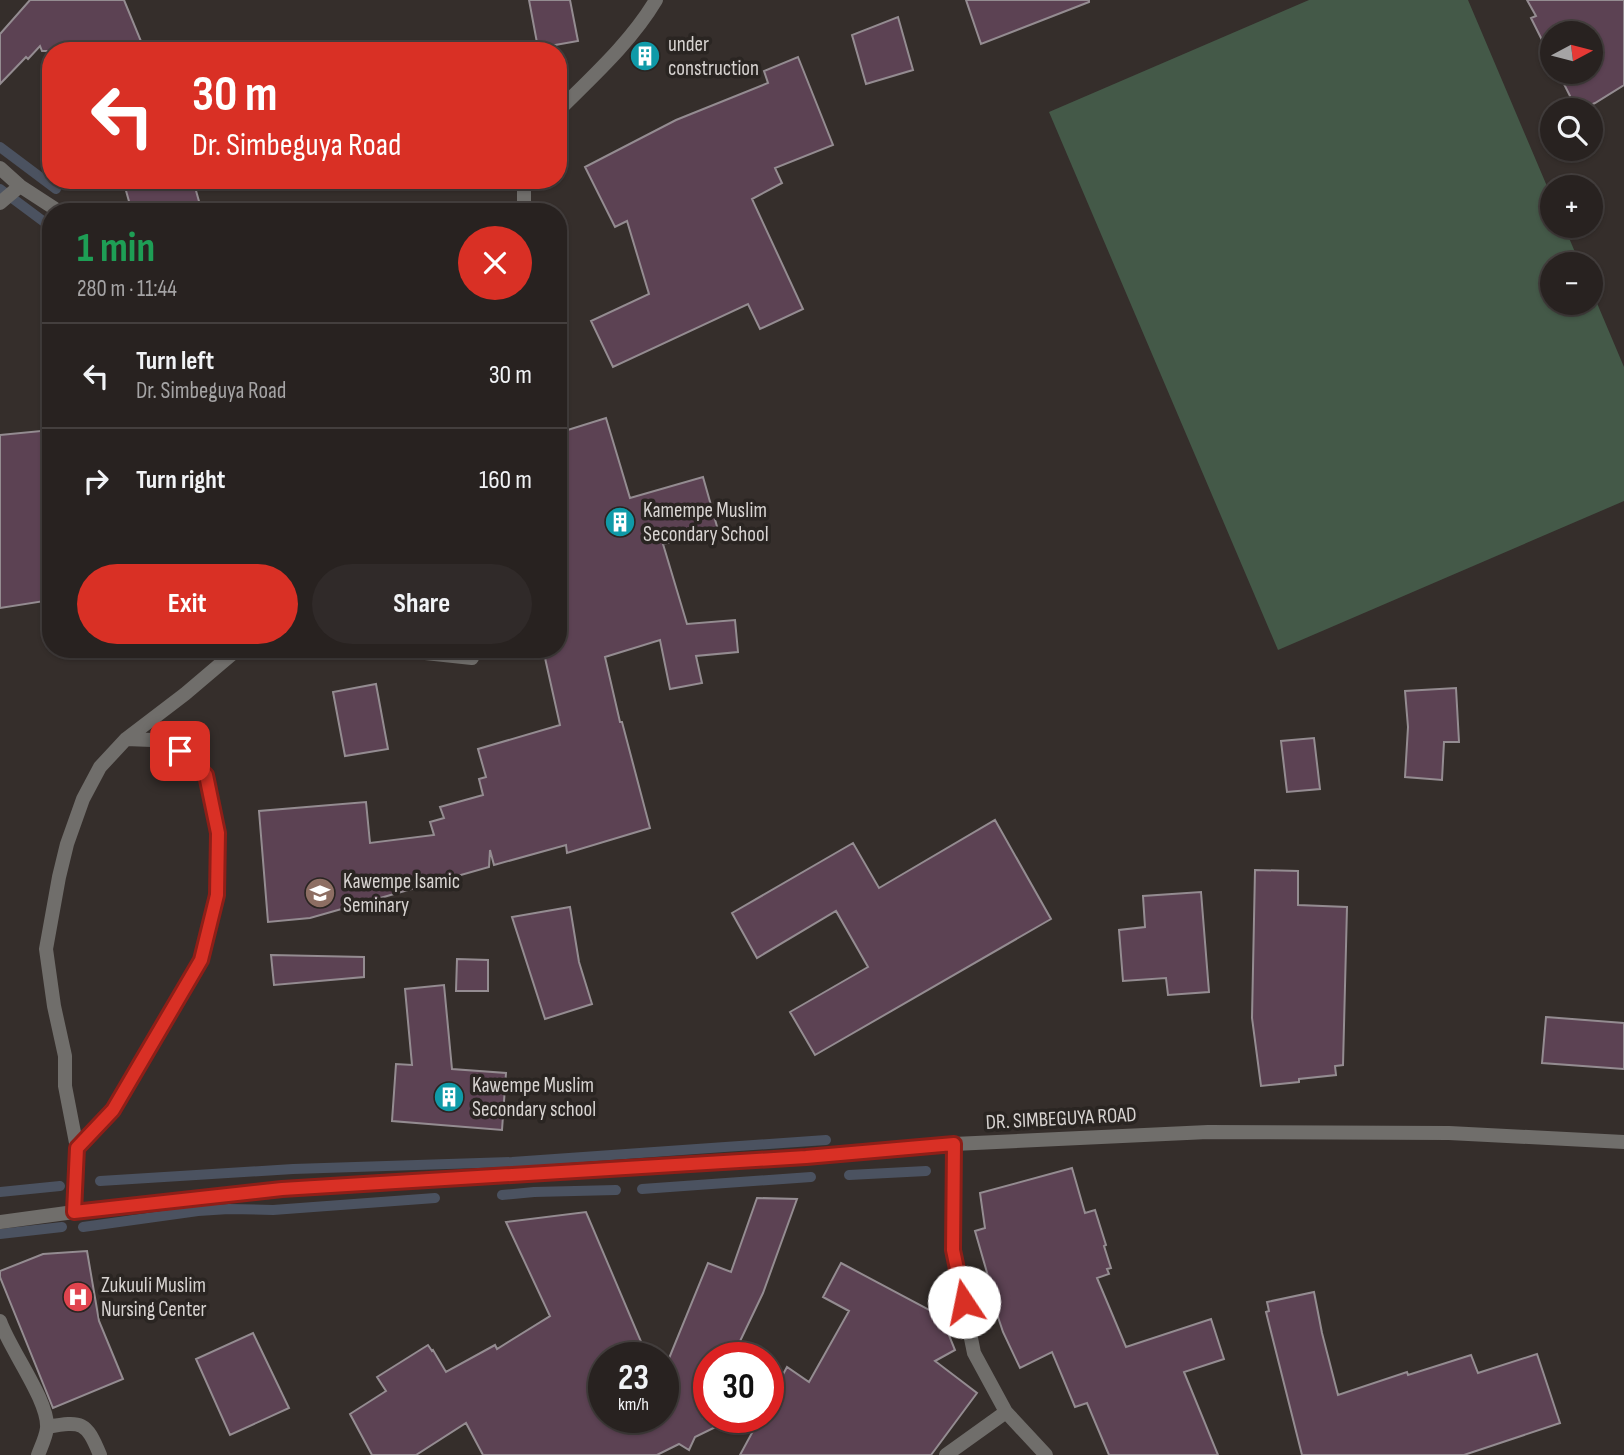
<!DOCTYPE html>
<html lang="en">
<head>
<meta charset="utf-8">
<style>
  :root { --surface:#282220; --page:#302a29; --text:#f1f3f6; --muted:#a5a4a5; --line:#443f3e; --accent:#d93025 }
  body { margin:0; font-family:"Sofia Sans Condensed",sans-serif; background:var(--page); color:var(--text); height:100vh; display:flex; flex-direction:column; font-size:26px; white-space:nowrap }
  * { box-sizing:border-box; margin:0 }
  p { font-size:23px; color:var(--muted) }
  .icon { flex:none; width:38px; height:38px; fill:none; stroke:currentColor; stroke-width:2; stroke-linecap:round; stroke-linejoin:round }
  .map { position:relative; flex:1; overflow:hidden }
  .details { position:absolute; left:42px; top:203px; width:525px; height:455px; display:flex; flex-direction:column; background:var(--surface); border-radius:28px; box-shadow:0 2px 5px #0004,0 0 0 2px var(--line) }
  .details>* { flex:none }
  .guide { position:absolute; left:42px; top:42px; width:525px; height:147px; border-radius:28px; box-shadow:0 2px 5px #0004,0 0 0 2px var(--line); background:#d93025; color:#fff; overflow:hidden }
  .needle { width:46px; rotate:83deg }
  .tools { position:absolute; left:1540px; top:21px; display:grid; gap:14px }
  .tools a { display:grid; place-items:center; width:63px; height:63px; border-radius:50%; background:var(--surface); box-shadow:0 2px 5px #0004,0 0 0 2px var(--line); font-size:35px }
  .speed { position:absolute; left:588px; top:1342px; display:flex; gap:14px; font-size:35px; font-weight:700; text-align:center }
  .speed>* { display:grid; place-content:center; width:91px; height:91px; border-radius:50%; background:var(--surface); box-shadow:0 2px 5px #0004,0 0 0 2px var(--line); line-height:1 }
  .speed small { font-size:18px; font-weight:400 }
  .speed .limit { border:10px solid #d22; background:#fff; color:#111 }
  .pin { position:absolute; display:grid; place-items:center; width:60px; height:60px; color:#fff; margin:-30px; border-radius:14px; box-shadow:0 4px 10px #0006 }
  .me { position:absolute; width:77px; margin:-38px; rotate:349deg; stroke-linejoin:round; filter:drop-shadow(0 0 5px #0008) }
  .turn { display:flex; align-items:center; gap:24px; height:147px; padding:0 35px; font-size:32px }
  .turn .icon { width:91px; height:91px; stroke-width:2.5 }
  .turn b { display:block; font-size:49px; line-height:60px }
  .round { display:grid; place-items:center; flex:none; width:74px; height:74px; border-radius:37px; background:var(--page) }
  .overview { display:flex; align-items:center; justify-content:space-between; height:119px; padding:0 35px }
  h1 { font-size:42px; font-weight:700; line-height:52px; color:#1e9e55 }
  .action { display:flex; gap:14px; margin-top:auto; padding:14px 35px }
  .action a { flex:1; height:80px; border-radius:42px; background:var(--accent); color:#fff; font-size:28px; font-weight:700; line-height:80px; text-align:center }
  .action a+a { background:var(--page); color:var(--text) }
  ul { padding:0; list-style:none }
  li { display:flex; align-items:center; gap:21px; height:105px; padding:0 35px; border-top:2px solid var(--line) }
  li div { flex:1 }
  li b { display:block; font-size:26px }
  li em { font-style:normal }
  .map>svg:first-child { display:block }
  .green { fill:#445948 }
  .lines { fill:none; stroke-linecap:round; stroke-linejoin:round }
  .stream { stroke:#4b5260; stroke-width:10 }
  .building { fill:#5c4253; stroke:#948c91; stroke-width:2 }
  .service { stroke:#706e6b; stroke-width:14 }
  .minor { stroke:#706e6b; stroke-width:14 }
  .route-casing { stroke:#8d1f18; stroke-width:18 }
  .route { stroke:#d93025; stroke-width:12 }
  .labels { text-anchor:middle; stroke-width:7; stroke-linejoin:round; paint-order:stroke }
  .poi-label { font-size:21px; fill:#d7d3d1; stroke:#2a2522; text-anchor:start }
  .street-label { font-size:21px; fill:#d7d3d1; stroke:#2a2522 }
</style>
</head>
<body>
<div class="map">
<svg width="1624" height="1455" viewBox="0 0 1624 1455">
  <rect width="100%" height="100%" fill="#352e2b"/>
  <!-- green -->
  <path class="green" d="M1309,0H1468L1552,198V226H1564L1580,264H1552V303H1591V289L1624,367V501L1278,650L1049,112Z"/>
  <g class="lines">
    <!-- stream -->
    <path class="stream" d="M0,147L56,189
      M0,189L51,227
      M84,211L85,212
      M849,1175L926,1171
      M100,1181L293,1169L512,1162L826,1140
      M642,1189L811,1177
      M0,1192L60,1186
      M502,1195L534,1192L616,1190
      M83,1227L198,1211L229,1209L273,1210L435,1198
      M0,1234L62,1227"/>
  </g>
  <!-- building -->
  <path class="building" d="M30,0H124L145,51H42L40,46L28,59L26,57L0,84V34Z
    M529,0H570L578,41L538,48Z
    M966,0H1089V2L981,44Z
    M1527,0H1624V85L1595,103L1580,110H1577L1558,72H1591V33H1552V60L1531,18L1536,16Z
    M898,17L913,70L866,84L852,35Z
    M798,57L833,145L775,168L782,183L752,199L803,309L760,329L748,304L613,367L591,321L649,294L627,221L615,227L585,167L676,120L768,83L764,71Z
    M123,180H193L202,212H132Z
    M606,418L630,498L703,477L718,530L663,544L687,624L735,620L738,652L696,656L702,683L670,689L660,640L605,657L620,722H622L650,828L567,853L566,845L494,865L490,850L489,867L310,918L268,922L259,811L366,802L370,843L434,835L430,822L444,818L440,807L483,795L479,779L486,777L478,749L560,725L543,649H558V433Z
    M51,430V600L0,608V435Z
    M376,684L388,749L345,756L333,692Z
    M1456,688L1459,742H1444L1442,780L1405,777L1408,727L1405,691Z
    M1314,738L1320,789L1287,792L1281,741Z
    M995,820L1051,919L815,1055L790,1012L868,967L836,911L757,958L732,913L853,843L879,888Z
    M1255,870L1298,871V905L1347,907L1343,1065L1335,1066L1336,1075L1299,1079V1082L1261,1086L1252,1018Z
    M1201,892L1209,992L1168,995L1166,978L1123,981L1119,930L1145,927L1143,896Z
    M570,907L579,962L592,1004L545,1019L512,917Z
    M271,955L364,957V977L274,985Z
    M457,959L488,960V991H456Z
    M444,985L452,1069L506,1073L502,1130L392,1121L396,1064L412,1065L405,989Z
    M1546,1017L1624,1023V1069L1542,1063Z
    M1072,1168L1085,1213L1095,1210L1106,1245L1104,1246L1111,1268L1107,1269L1109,1274L1097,1278L1126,1347L1211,1319L1224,1359L1184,1372L1218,1455H1109L1087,1403L1075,1407L1052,1352L1020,1368L1003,1332L987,1284L990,1283L975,1231L985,1228L980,1193Z
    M757,1198L797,1199L763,1293L732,1358H709V1407L704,1418H734L695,1437L689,1450L679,1444L657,1455H483L466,1423L416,1455H372L350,1414L386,1391L377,1377L428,1345L432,1351L433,1350L446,1372L495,1345L497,1349L550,1316L506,1222L586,1212L648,1358H604V1418H663V1373L708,1263L731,1272Z
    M87,1251L99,1321L123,1379L53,1408L0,1277V1271L43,1254Z
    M841,1263L931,1311L938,1308L955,1350L935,1361L977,1393L931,1455H740L760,1418H768V1402L787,1367L809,1382L849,1311L823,1297Z
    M1314,1292L1322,1333L1338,1395L1407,1372L1408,1375L1471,1355L1478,1373L1537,1354L1560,1423L1464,1455H1302L1266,1312L1269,1311L1267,1302Z
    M253,1333L289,1408L230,1435L196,1359Z"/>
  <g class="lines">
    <!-- service -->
    <path class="service" d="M388,649L472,658"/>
    <!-- minor -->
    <path class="minor" d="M558,111C593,76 631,42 656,0
      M0,168L20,186L60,212
      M524,180V212
      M0,203L20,186
      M954,1144L953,1250L974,1353L1006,1412L1046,1455
      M77,1148L113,1110L201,960L217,895L218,833L206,775L180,751L152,740L126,739
      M74,1212L77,1148L65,1086V1056L54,1006L46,949L59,877L67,844L83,799L100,767L126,739L185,694L238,649
      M0,1222L74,1212L282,1189L806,1157L954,1144L1208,1132L1449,1133L1624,1142
      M0,1321C10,1350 49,1401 47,1428C46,1437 41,1447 38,1455
      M47,1427C82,1421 86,1421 100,1455
      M946,1455L1006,1412"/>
  </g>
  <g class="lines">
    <!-- route casing -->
    <g class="route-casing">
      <path id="route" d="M180,751L206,775L218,833L217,895L201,960L113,1110L77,1148L74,1212L282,1189L806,1157L954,1144L953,1250L964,1302"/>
    </g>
    <!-- route -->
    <use href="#route" class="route"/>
  </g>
  <!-- icons -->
  <defs>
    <g id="building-disc" transform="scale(1.575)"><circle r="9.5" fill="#0f9aa8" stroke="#2a2522"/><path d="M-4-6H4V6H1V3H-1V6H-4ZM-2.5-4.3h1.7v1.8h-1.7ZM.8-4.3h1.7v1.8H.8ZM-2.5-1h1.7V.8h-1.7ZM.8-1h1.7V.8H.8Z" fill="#fff"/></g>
    <g id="school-disc" transform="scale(1.575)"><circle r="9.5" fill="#8d6e63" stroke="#2a2522"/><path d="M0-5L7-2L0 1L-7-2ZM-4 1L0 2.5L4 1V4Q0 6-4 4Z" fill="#fff"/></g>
    <g id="hospital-disc" transform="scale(1.575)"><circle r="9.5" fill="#e0444e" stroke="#2a2522"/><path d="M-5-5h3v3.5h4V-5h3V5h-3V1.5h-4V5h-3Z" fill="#fff"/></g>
  </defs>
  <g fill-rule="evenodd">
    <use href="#building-disc" x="645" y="56"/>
    <use href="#building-disc" x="620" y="522"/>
    <use href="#school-disc" x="320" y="893"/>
    <use href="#building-disc" x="449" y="1097"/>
    <use href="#hospital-disc" x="78" y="1297"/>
  </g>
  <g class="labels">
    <!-- poi labels -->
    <g class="poi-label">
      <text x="668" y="51">under<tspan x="668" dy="24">construction</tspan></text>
      <text x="643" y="517">Kamempe Muslim<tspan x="643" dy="24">Secondary School</tspan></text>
      <text x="343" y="888">Kawempe Isamic<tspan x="343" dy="24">Seminary</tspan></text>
      <text x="472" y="1092">Kawempe Muslim<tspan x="472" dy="24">Secondary school</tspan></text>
      <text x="101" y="1292">Zukuuli Muslim<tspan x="101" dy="24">Nursing Center</tspan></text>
    </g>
    <!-- street labels -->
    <g class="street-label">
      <text transform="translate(1061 1118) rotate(-3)" y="7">DR. SIMBEGUYA ROAD</text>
    </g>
  </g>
</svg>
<div class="tools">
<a><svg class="needle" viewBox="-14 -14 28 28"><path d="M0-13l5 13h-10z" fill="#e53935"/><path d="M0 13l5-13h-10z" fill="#a5a4a5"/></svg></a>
<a><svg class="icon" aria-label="search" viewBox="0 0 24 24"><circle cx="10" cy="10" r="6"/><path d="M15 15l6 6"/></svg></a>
<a>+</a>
<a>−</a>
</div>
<div class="speed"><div>23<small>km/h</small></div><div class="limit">30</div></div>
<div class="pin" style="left:180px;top:751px;background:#d93025"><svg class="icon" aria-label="arrive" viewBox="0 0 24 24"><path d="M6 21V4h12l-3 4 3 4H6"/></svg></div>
<svg class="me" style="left:964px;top:1302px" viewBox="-20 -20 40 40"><circle r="19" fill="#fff"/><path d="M0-13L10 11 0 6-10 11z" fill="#d93025"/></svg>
<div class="guide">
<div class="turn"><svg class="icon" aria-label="left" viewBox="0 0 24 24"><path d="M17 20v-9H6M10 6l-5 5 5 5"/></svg><div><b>30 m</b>Dr. Simbeguya Road</div></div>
</div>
<section class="details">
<div class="overview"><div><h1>1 min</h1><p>280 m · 11:44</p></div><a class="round" style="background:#d93025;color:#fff"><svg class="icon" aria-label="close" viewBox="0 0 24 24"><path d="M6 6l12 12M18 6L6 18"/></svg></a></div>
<ul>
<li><svg class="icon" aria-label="left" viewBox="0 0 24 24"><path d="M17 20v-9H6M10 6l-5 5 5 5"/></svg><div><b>Turn left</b><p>Dr. Simbeguya Road</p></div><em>30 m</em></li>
<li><svg class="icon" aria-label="right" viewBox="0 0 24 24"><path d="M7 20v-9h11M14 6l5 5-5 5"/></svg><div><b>Turn right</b></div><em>160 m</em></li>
</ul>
<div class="action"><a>Exit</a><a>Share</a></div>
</section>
</div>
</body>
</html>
